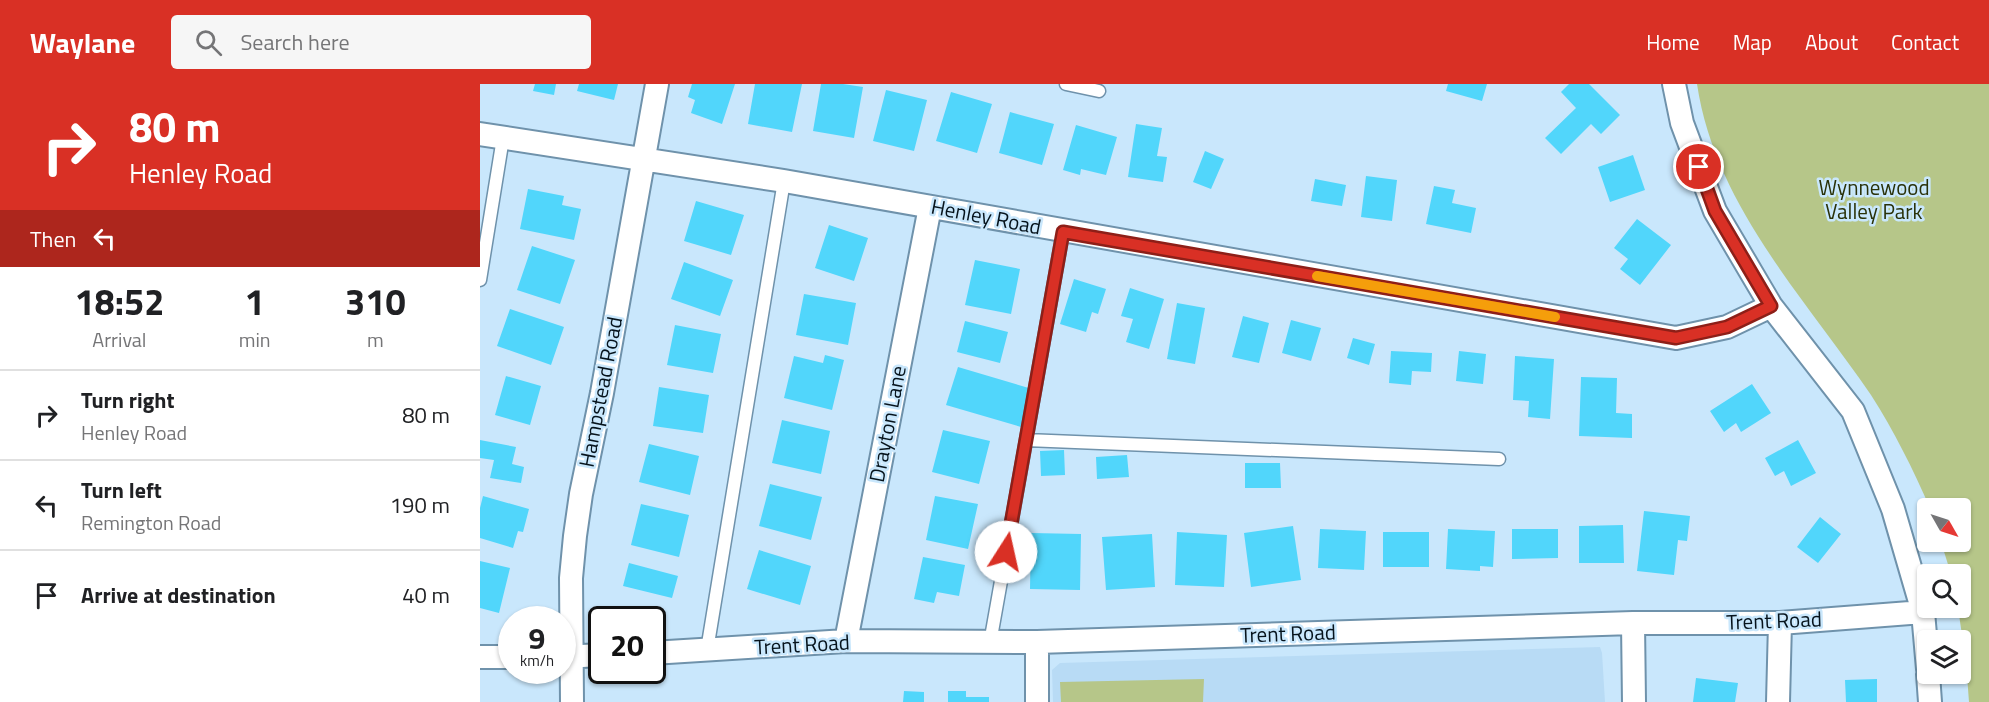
<!DOCTYPE html>
<html lang="en">
<head>
<meta charset="utf-8">
<style>
  :root { --surface:#fff; --page:#f6f6f6; --text:#202124; --muted:#757577; --line:#e0e0e0; --accent:#d93025 }
  body { margin:0; font-family:"Titillium Web",sans-serif; background:var(--page); color:var(--text); height:100vh; display:flex; flex-direction:column; font-size:22px; white-space:nowrap }
  * { box-sizing:border-box; margin:0 }
  p { font-size:20px; color:var(--muted) }
  .icon { flex:none; width:33px; height:33px; fill:none; stroke:currentColor; stroke-width:2; stroke-linecap:round; stroke-linejoin:round }
  .map { position:relative; flex:1; overflow:hidden }
  .sheet { display:flex; flex-direction:column; background:var(--surface); width:480px }
  .sheet>* { flex:none }
  .guide { background:#d93025; color:#fff; overflow:hidden }
  .needle { width:39px; rotate:129deg }
  .buttons { position:absolute; left:1437px; top:414px; display:grid; gap:12px }
  .buttons a { display:grid; place-items:center; width:54px; height:54px; border-radius:6px; background:var(--surface); box-shadow:0 2px 4px #0004; font-size:30px }
  .speed { position:absolute; left:18px; top:522px; display:flex; gap:12px; font-size:30px; font-weight:700; text-align:center }
  .speed>* { display:grid; place-content:center; width:78px; height:78px; border-radius:50%; background:var(--surface); box-shadow:0 2px 4px #0004; line-height:1 }
  .speed small { font-size:15px; font-weight:400 }
  .speed .limit { border:3px solid #111; border-radius:9px; background:#fff; color:#111 }
  .pin { position:absolute; display:grid; place-items:center; width:51px; height:51px; color:#fff; margin:-26px; border:3px solid #fff; border-radius:50%; box-shadow:0 2px 6px #0007 }
  .me { position:absolute; width:66px; margin:-33px; rotate:10deg; stroke-linejoin:round; filter:drop-shadow(0 0 4px #0008) }
  .turn { display:flex; align-items:center; gap:21px; height:126px; padding:0 30px; font-size:27px }
  .turn .icon { width:78px; height:78px; stroke-width:2.5 }
  .turn b { display:block; font-size:42px; line-height:51px }
  .then { display:flex; align-items:center; height:57px; padding:0 30px; background:#0003; gap:12px; font-size:22px }
  .eta { display:flex; justify-content:space-evenly; align-items:center; height:102px; text-align:center }
  .eta b { font-size:36px; font-weight:700; line-height:42px }
  ul { padding:0; list-style:none }
  li { display:flex; align-items:center; gap:18px; height:90px; padding:0 30px; border-top:2px solid var(--line) }
  li div { flex:1 }
  li b { display:block; font-size:22px }
  li em { font-style:normal }
  header { display:flex; align-items:center; gap:36px; box-sizing:border-box; height:84px; padding:0 30px; background:var(--accent); color:#fff }
  header strong { font-size:28px }
  nav { display:flex; gap:33px; margin-inline-start:auto; font-size:21px }
  .search { width:420px; height:54px; background:var(--page); display:flex; align-items:center; gap:15px; box-sizing:border-box; padding:0 21px; border-radius:6px; color:var(--muted); font-size:22px }
  main { display:flex; flex:1; min-height:0 }
  .map>svg:first-child { display:block }
  .built { fill:#b8dbf5 }
  .green { fill:#b6c689 }
  .building { fill:#51d6fb }
  .lines { fill:none; stroke-linecap:round; stroke-linejoin:round }
  .lane-casing { stroke:#6f92ab; stroke-width:15 }
  .street-casing { stroke:#6f92ab; stroke-width:26 }
  .lane { stroke:#fff; stroke-width:12 }
  .street { stroke:#fff; stroke-width:22 }
  .route-casing { stroke:#8d1f18; stroke-width:15 }
  .route { stroke:#d93025; stroke-width:10 }
  .slow { stroke:#f59e0b; stroke-width:10 }
  .labels { text-anchor:middle; stroke-width:5; stroke-linejoin:round; paint-order:stroke }
  .park-label { font-size:21px; fill:#293108; stroke:#c9e7fc }
  .street-label { font-size:21px; fill:#06131c; stroke:#c9e7fc }
</style>
</head>
<body>
<header>
<strong>Waylane</strong>
<div class="search"><svg class="icon" aria-label="search" viewBox="0 0 24 24"><circle cx="10" cy="10" r="6"/><path d="M15 15l6 6"/></svg>Search here</div>
<nav><a>Home</a><a>Map</a><a>About</a><a>Contact</a></nav>
</header>
<main>
<section class="sheet">
<div class="guide">
<div class="turn"><svg class="icon" aria-label="right" viewBox="0 0 24 24"><path d="M7 20v-9h11M14 6l5 5-5 5"/></svg><div><b>80 m</b>Henley Road</div></div>
<div class="then">Then<svg class="icon" aria-label="left" viewBox="0 0 24 24"><path d="M17 20v-9H6M10 6l-5 5 5 5"/></svg></div>
</div>
<div class="eta">
<div><b>18:52</b><p>Arrival</p></div>
<div><b>1</b><p>min</p></div>
<div><b>310</b><p>m</p></div>
</div>
<ul>
<li><svg class="icon" aria-label="right" viewBox="0 0 24 24"><path d="M7 20v-9h11M14 6l5 5-5 5"/></svg><div><b>Turn right</b><p>Henley Road</p></div><em>80 m</em></li>
<li><svg class="icon" aria-label="left" viewBox="0 0 24 24"><path d="M17 20v-9H6M10 6l-5 5 5 5"/></svg><div><b>Turn left</b><p>Remington Road</p></div><em>190 m</em></li>
<li><svg class="icon" aria-label="arrive" viewBox="0 0 24 24"><path d="M6 21V4h12l-3 4 3 4H6"/></svg><div><b>Arrive at destination</b></div><em>40 m</em></li>
</ul>
</section>
<div class="map">
<svg width="1509" height="618" viewBox="0 0 1509 618">
  <rect width="100%" height="100%" fill="#c9e7fc"/>
  <!-- built -->
  <path class="built" d="M1120,563L1122,569L1125,618H573L572,586L580,579Z"/>
  <!-- green -->
  <path class="green" d="M1217,0H1509V618H1489L1486,578L1478,524H1480V490H1471L1461,458H1480V424H1450C1433,385 1414,347 1391,311C1325,214 1235,121 1217,0Z
    M724,595L723,618H581L580,598Z"/>
  <!-- building -->
  <path class="building" d="M55,0H76L74,11L53,7Z
    M99,0H138L134,16L97,7Z
    M212,0H255L242,40L211,29L215,16L208,13Z
    M275,0H322L312,48L268,40Z
    M341,0H363L383,3L374,54L333,47Z
    M968,0H1007L1002,17L966,7Z
    M1089,0H1109L1140,31L1121,50L1111,40L1081,70L1065,54L1096,24L1081,8Z
    M406,6L447,16L434,67L393,57Z
    M471,8L512,20L497,69L456,57Z
    M530,28L574,40L562,81L519,69Z
    M656,40L682,44L677,72L687,73L683,98L648,93Z
    M596,41L637,53L626,91L601,85L600,91L583,86Z
    M725,67L744,75L731,105L713,98Z
    M1153,71L1165,106L1130,118L1118,83Z
    M886,92L917,96L912,137L881,133Z
    M835,95L866,101L862,122L831,117Z
    M954,102L975,106L972,119L996,124L991,149L946,140Z
    M48,105L84,112L82,121L101,125L94,156L40,145Z
    M216,117L264,131L251,171L204,157Z
    M1157,135L1191,161L1160,201L1140,185L1148,175L1134,164Z
    M349,141L388,154L374,197L335,184Z
    M52,162L95,176L80,220L37,206Z
    M495,176L540,185L531,230L485,221Z
    M204,178L253,196L240,232L191,215Z
    M594,195L626,205L618,230L612,228L606,248L580,240Z
    M650,204L684,215L669,265L646,258L653,235L641,232Z
    M324,210L376,219L368,261L316,251Z
    M697,219L725,224L715,280L687,275Z
    M30,225L84,243L71,281L17,262Z
    M763,232L789,239L779,279L752,273Z
    M811,236L841,244L831,277L802,269Z
    M485,237L528,248L520,279L477,268Z
    M195,241L241,250L233,289L187,281Z
    M873,254L895,260L889,281L867,274Z
    M911,267L952,269L951,288L932,287L931,301L909,299Z
    M979,267L1006,270L1003,300L976,297Z
    M345,271L364,276L352,326L304,314L314,272L343,279Z
    M1035,272L1074,275L1070,335L1048,333L1049,317L1033,316Z
    M478,283L552,305L541,343L466,321Z
    M26,292L61,302L50,341L15,331Z
    M1101,293L1137,294L1136,329L1152,330V354L1099,352Z
    M1272,300L1291,329L1261,348L1256,339L1244,348L1230,327Z
    M179,303L229,311L223,349L173,342Z
    M302,336L350,347L341,390L292,379Z
    M463,346L510,357L499,400L452,388Z
    M0,356L36,363L32,380L44,383L41,399L10,394L14,376L0,374Z
    M1318,356L1336,389L1311,402L1304,387L1295,392L1285,374Z
    M169,360L219,372L210,411L159,398Z
    M584,366L585,391L561,392L560,367Z
    M647,371L649,393L617,395L616,373Z
    M765,379H800L801,404H765Z
    M290,400L342,413L331,456L279,442Z
    M3,412L49,425L43,448L38,447L33,464L0,454V424Z
    M455,412L498,420L488,465L446,456Z
    M161,420L209,431L199,473L151,461Z
    M1164,427L1210,432L1207,457L1198,456L1194,491L1157,487Z
    M1340,433L1361,450L1338,479L1317,463Z
    M1143,441L1144,479H1099V442Z
    M813,442L821,496L771,503L764,449Z
    M840,445L886,447L884,486L838,484Z
    M968,445L1015,447L1013,483L1000,482V487L966,485Z
    M1032,445H1078V474L1032,475Z
    M697,448L747,451L744,503L695,501Z
    M903,448H949V483H903Z
    M551,449L601,450L600,506L550,505Z
    M672,450L675,503L626,506L622,453Z
    M279,466L331,482L320,521L267,505Z
    M443,473L485,481L479,512L457,508L454,519L434,515Z
    M0,477L30,484L19,529L0,524Z
    M149,479L198,492L192,514L143,502Z
    M1216,594L1258,599L1255,618H1213Z
    M1397,595V618H1366L1365,596Z
    M424,607L444,608V618H423Z
    M468,607H486V613H509V618H468Z"/>
  <g class="lines">
    <!-- lane casing -->
    <g class="lane-casing">
      <path id="lane" d="M586,0L619,7
        M0,196L23,54
        M546,356L1019,375
        M510,559L583,148
        M227,566L304,97"/>
    </g>
    <!-- street casing -->
    <g class="street-casing">
      <path id="street" d="M1194,0L1202,39L1235,127L1291,222L1373,327L1413,425L1443,528L1448,585
        M0,50L304,97L1196,254L1247,243L1291,222
        M1153,539L1154,618
        M366,557L450,123
        M557,558V618
        M172,569L366,557L557,558L1153,539H1300L1443,528
        M0,573H32
        M82,573L122,571
        M1448,590L1450,618
        M92,618L91,494L95,452L101,410L122,309L177,0
        M1298,618L1300,539"/>
    </g>
    <!-- lane -->
    <use href="#lane" class="lane"/>
    <!-- street -->
    <use href="#street" class="street"/>
  </g>
  <g class="lines">
    <!-- route casing -->
    <g class="route-casing">
      <path id="route" d="M526,468L583,148L1196,254L1247,243L1291,222L1235,127L1219,83"/>
    </g>
    <!-- route -->
    <use href="#route" class="route"/>
    <!-- slow -->
    <path class="slow" d="M837,192L1075,233"/>
  </g>
  <g class="labels">
    <!-- park labels -->
    <g class="park-label">
      <text x="1394" y="111">Wynnewood<tspan x="1394" dy="24">Valley Park</tspan></text>
    </g>
    <!-- street labels -->
    <g class="street-label">
      <text transform="translate(506 133) rotate(11)" y="7">Henley Road</text>
      <text transform="translate(121 308) rotate(-79)" y="7">Hampstead Road</text>
      <text transform="translate(408 340) rotate(-79)" y="7">Drayton Lane</text>
      <text transform="translate(1294 537) rotate(-2)" y="7">Trent Road</text>
      <text transform="translate(808 550) rotate(-2)" y="7">Trent Road</text>
      <text transform="translate(322 561) rotate(-3)" y="7">Trent Road</text>
    </g>
  </g>
</svg>
<div class="buttons">
<a><svg class="needle" viewBox="-14 -14 28 28"><path d="M0-13l5 13h-10z" fill="#e53935"/><path d="M0 13l5-13h-10z" fill="#757577"/></svg></a>
<a><svg class="icon" aria-label="search" viewBox="0 0 24 24"><circle cx="10" cy="10" r="6"/><path d="M15 15l6 6"/></svg></a>
<a><svg class="icon" aria-label="layers" viewBox="0 0 24 24"><path d="M12 4l9 5-9 5-9-5zM3 14l9 5 9-5"/></svg></a>
</div>
<div class="speed"><div>9<small>km/h</small></div><div class="limit">20</div></div>
<div class="pin" style="left:1219px;top:83px;background:#d93025"><svg class="icon" aria-label="arrive" viewBox="0 0 24 24"><path d="M6 21V4h12l-3 4 3 4H6"/></svg></div>
<svg class="me" style="left:526px;top:468px" viewBox="-20 -20 40 40"><circle r="19" fill="#fff"/><path d="M0-13L10 11 0 6-10 11z" fill="#d93025"/></svg>
</div>
</main>
</body>
</html>
